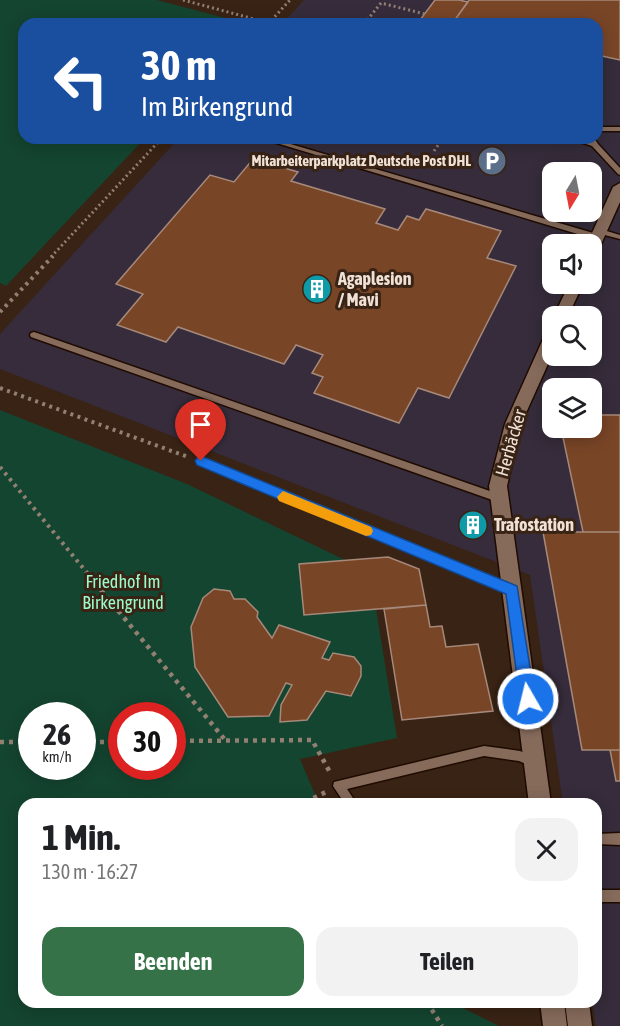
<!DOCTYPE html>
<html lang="de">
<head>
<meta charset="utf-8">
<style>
  :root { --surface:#fff; --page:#f2f2f2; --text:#202124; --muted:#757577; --accent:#357248 }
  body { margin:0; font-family:"Asap Condensed",sans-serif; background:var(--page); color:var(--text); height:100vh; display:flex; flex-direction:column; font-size:22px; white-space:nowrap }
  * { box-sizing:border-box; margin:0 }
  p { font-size:20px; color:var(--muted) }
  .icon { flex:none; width:33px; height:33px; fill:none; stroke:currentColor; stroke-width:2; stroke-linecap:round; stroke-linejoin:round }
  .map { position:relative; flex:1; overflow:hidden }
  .side { position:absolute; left:18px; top:798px; width:584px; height:210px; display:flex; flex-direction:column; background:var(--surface); border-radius:18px; box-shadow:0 3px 15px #0003 }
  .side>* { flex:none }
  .top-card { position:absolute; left:18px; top:18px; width:585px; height:126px; border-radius:18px; box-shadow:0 3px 15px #0003; background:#1a4fa0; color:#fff; overflow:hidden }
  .needle { width:39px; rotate:190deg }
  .tools { position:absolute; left:542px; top:162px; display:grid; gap:12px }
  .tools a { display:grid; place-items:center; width:60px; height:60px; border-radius:12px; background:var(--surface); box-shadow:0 3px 15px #0003; font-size:30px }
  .speed { position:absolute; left:18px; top:702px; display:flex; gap:12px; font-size:30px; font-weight:700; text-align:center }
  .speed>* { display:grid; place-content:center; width:78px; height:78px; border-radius:50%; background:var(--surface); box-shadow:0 3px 15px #0003; line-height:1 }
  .speed small { font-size:15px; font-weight:400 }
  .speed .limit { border:9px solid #d22; background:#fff; color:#111 }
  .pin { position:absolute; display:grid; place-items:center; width:51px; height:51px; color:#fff; margin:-62px -26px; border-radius:50% 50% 50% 0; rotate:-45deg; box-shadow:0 0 6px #0007 }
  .pin .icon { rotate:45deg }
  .me { position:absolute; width:66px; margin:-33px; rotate:352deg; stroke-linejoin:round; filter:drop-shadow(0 0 4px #0008) }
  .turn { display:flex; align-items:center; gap:21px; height:126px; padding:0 24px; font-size:27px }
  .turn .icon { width:78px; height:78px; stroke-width:2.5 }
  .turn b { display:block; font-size:42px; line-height:51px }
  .round { display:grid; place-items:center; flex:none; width:63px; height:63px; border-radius:18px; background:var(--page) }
  .summary { display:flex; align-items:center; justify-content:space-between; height:102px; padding:0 24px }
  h1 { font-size:36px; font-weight:700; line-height:45px }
  .cta { display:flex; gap:12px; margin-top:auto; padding:12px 24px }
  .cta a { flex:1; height:69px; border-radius:18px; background:var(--accent); color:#fff; font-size:24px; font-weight:700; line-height:69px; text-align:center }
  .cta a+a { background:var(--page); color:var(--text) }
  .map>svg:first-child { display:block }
  .commercial { fill:#362c3b; fill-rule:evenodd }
  .green { fill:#144530; fill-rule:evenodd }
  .building { fill:#794527; stroke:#a6897a; stroke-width:1.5 }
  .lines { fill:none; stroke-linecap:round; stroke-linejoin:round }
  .lane-casing { stroke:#1f0b01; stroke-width:3 }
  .street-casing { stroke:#1f0b01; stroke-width:3 }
  .path-far2 { stroke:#928073; stroke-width:3; stroke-dasharray:2 3; stroke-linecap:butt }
  .path-far1 { stroke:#928073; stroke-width:4; stroke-dasharray:3 4.5; stroke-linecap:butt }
  .path { stroke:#928073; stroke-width:4.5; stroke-dasharray:4 5; stroke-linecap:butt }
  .lane { fill:#866b5b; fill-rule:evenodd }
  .street { fill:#866b5b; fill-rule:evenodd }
  .route { fill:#1a73e8; stroke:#114b97; stroke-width:1.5 }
  .slow { fill:#f59e0b }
  .labels { text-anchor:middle; stroke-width:6; stroke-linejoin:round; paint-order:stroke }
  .far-poi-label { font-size:15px; font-weight:bold; fill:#f0e1d7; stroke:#392314; text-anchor:end }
  .poi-label { font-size:18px; font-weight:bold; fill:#f0e1d7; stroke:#392314; text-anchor:start }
  .street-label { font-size:18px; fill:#f0e1d7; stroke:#392314 }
  .park-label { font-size:18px; fill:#9afbcc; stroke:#392314 }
</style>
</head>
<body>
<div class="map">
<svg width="620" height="1026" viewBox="0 0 620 1026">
  <rect width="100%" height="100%" fill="#392314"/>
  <!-- commercial -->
  <path class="commercial" d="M304,0H620V1026H596L592,1002H596V804H563L530,575L0,369V334L179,138H597V24H282ZM552,172H591V212H552ZM552,244H591V284H552ZM552,316H591V356H552ZM552,388H591V428H552Z"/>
  <!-- green -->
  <path class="green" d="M0,0H157L248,24H24V138H145L6,286L0,283Z
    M0,410L187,484L370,572L397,738L300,759L319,804H24V1002H457L461,1007L499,1026H0ZM32,716H82V766H32ZM122,716H172V766H122Z"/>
  <!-- building -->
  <path class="building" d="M435,0H459L468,2L452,24H417Z
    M469,0H620V60L597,55V24H469L454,21Z
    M253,159L298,172L291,181L385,209L376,223L398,230L407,216L419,220L426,209L501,231L487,258L516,266L449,398L418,388L399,423L314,393L323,377L312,373L323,355L296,345L284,364L178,327L166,342L117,325L143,294L116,284L210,175L234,182Z
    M591,415H620V532H583L561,428H591Z
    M469,517H477V534H469Z
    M543,532H620V750H582Z
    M388,557L419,569L426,605L304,615L299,564Z
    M214,589L230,591L234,599H245L258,612L257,617L272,638L279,625L330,642L322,658L329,660L333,653L354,657L361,666V676L351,696L326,691L307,720L280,722L281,705L292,685L286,683L269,716L228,717L195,667L191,627L203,598Z
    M426,605L430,627L442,626L446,647L478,644L493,711L402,720L384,609Z
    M610,750H620V781H616Z"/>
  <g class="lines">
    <!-- lane casing -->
    <g class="lane-casing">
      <path id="lane" d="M597,127H620V131H597Z
        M260,138H270L600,235L601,237L597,239H594Z
        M568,138H578L589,141L588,138H594L598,144L620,168V175L618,174L592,146Z
        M597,229H600L620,235V239L597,233Z
        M34,332L504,496L505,499L504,502H498L31,337L30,335L31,333Z
        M201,458L515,587L517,590L515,593L512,594L509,593L198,463L197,461L198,459Z
        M484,746L520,751L537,758L538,762L537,766L533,767L519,761L484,756L347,789L357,804H345L333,786L334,782L338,781Z
        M620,833V845L596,844V834Z
        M596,890H620V902H596Z"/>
    </g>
    <!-- street casing -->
    <g class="street-casing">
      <path id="street" d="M620,183V202L598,251L591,256V244H587L613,187Z
        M569,284H583L568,316H554Z
        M552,331V355L521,424L507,486L551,804H529L489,486L505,424L544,337L546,333Z
        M540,1002H564L567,1026H543Z
        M565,1002H589L592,1026H568Z"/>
    </g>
    <!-- path-far2 -->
    <path class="path-far2" d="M183,0L269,23
      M268,24L290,0
      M364,24L381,3L425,14
      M434,151L443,138
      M51,257L162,138"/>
    <!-- path-far1 -->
    <path class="path-far1" d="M0,312L53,256
      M0,388L188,457
      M0,467L102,591"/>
    <!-- path -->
    <path class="path" d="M101,590L226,741
      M172,741L312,740L331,774
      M0,742H32
      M82,742H122
      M310,804L309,800L326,792
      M427,1002L442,1026"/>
    <!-- lane -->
    <use href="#lane" class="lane"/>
    <!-- street -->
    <use href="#street" class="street"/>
  </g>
  <!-- route -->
  <path class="route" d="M201,456L517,586L535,699L533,704L528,706L522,704L520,699L506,594L197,465L195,461L197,458Z"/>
  <!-- slow -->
  <path class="slow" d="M283,491L371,527L373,531L371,535L366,536L279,501L277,497Z"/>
  <!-- icons -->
  <defs>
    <g id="parking-disc" transform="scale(1.5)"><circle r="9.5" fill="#5c6f8a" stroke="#392314"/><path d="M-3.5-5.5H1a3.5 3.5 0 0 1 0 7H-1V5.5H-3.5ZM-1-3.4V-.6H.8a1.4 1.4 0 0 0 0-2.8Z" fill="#fff"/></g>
    <g id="building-disc" transform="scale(1.5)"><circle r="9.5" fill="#0f9aa8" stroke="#392314"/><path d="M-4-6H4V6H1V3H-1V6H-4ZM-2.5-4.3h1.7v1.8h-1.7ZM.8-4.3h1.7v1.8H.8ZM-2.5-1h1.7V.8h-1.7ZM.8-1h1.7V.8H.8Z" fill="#fff"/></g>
  </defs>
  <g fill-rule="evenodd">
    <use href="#parking-disc" x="492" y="161"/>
    <use href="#building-disc" x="317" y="289"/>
    <use href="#building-disc" x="473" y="525"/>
  </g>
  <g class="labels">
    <!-- far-poi labels -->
    <g class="far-poi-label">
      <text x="471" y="166">Mitarbeiterparkplatz Deutsche Post DHL</text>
    </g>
    <!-- poi labels -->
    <g class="poi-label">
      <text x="338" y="285">Agaplesion<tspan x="338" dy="21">/ Mavi</tspan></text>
      <text x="494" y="531">Trafostation</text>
    </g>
    <!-- street labels -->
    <g class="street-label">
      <text transform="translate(511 443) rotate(-74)" y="6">Herbäcker</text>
    </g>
    <!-- park labels -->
    <g class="park-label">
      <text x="123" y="588">Friedhof Im<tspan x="123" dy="21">Birkengrund</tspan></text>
    </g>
  </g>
</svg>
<div class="tools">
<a><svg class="needle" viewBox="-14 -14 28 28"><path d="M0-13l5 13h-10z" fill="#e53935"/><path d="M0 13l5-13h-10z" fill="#757577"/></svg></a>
<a><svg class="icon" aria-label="sound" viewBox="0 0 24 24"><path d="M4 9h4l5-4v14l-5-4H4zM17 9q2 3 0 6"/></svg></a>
<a><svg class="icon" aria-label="search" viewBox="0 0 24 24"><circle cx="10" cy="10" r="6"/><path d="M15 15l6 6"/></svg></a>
<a><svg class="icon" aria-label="layers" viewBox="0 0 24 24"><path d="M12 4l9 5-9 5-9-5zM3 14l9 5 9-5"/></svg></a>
</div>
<div class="speed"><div>26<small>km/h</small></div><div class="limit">30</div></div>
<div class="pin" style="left:201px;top:461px;background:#d93025"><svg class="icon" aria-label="arrive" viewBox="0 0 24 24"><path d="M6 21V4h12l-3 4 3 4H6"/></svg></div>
<svg class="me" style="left:528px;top:699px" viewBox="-20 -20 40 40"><circle r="17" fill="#1a73e8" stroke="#fff" stroke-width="3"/><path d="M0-11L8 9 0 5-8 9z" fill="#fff"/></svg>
<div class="top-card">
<div class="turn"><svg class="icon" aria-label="left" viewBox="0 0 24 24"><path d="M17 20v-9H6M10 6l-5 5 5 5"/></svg><div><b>30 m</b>Im Birkengrund</div></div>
</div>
<section class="side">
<div class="summary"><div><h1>1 Min.</h1><p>130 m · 16:27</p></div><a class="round"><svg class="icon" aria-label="close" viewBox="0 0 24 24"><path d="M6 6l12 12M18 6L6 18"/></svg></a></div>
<div class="cta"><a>Beenden</a><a>Teilen</a></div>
</section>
</div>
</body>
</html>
